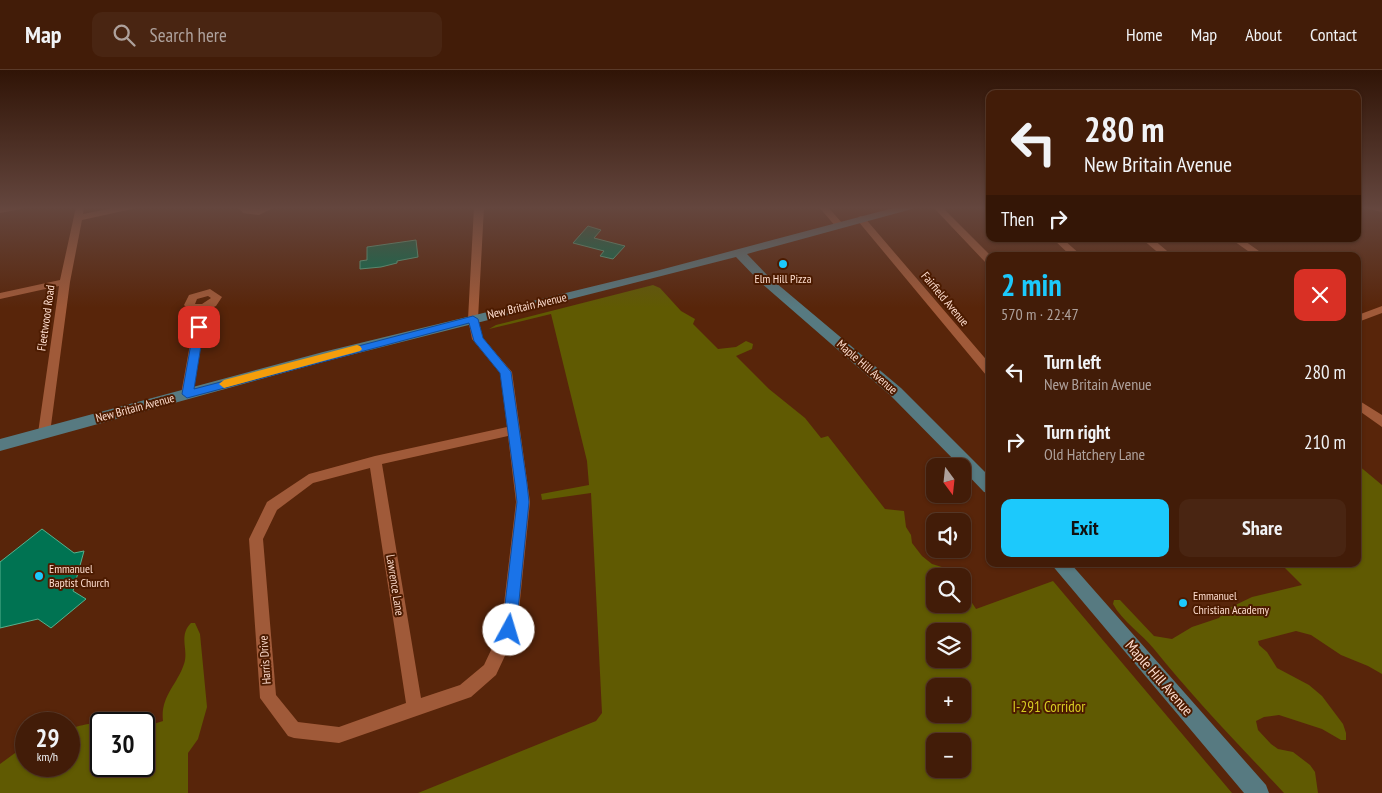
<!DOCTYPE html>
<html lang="en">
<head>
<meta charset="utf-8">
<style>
  :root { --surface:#421c08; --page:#492512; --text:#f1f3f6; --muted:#aea19c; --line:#5a3a29; --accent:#1cc9fc }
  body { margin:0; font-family:"PT Sans Narrow",sans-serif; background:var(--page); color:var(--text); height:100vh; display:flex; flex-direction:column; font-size:19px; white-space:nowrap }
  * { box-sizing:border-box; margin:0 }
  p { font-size:16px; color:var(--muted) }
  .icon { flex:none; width:28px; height:28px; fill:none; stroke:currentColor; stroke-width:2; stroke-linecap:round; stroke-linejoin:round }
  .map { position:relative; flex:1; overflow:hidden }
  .side { position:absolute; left:986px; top:182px; width:375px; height:315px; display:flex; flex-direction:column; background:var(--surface); border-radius:10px; box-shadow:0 1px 4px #0004,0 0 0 1px var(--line) }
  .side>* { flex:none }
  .top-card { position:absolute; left:986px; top:20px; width:375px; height:152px; border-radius:10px; box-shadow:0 1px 4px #0004,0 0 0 1px var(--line); background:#421c08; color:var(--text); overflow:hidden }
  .needle { width:32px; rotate:165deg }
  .controls { position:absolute; left:926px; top:388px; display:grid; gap:10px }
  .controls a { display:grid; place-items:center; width:45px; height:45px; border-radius:10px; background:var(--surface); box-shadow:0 1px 4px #0004,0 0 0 1px var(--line); font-size:25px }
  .speed { position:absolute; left:15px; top:642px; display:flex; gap:10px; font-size:25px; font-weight:700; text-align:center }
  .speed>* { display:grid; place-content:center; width:65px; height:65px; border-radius:50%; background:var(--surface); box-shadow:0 1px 4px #0004,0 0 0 1px var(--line); line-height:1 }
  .speed small { font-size:12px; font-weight:400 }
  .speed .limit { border:2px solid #111; border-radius:8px; background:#fff; color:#111 }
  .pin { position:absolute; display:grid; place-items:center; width:42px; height:42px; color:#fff; margin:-21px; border-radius:10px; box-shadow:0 2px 8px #0006 }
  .me { position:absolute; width:55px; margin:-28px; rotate:6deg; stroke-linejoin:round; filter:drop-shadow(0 0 4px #0008) }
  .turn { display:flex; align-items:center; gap:18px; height:105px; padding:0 15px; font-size:22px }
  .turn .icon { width:65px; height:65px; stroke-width:2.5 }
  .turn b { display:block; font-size:35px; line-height:42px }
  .then { display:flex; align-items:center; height:48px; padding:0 15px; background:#0003; gap:10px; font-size:19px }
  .round { display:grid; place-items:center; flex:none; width:52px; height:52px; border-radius:10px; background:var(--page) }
  .headline { display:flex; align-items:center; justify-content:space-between; height:85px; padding:0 15px }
  h1 { font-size:30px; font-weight:700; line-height:38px; color:var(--accent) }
  .action { display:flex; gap:10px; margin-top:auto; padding:10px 15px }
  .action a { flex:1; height:58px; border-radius:10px; background:var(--accent); color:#111; font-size:20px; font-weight:700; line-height:58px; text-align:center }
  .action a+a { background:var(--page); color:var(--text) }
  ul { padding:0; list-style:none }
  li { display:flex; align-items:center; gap:15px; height:70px; padding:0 15px }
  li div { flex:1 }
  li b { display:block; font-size:19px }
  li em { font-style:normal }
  header { display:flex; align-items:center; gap:30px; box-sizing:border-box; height:70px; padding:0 25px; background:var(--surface); border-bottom:1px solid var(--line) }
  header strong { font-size:24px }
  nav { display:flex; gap:28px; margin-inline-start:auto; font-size:18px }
  .search { width:350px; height:45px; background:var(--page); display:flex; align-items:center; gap:12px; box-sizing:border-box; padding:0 18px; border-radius:10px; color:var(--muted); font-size:19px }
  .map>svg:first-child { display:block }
  .green { fill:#605a02; fill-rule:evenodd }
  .building { fill:#007352; stroke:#55b18d }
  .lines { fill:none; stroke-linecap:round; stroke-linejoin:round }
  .minor { fill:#a05a39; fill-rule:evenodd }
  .major { fill:#577a81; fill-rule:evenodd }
  .route { fill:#1a73e8; stroke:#114b97 }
  .slow { fill:#f59e0b }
  .poi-dot { fill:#1cc9fc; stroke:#4c1b00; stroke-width:2 }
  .labels { text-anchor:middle; stroke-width:4; stroke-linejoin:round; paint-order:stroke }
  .poi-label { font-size:12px; fill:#fddccd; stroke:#4c1b00; text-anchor:start }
  .street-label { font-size:12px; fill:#fddccd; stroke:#4c1b00 }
  .near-street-label { font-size:15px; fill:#fddccd; stroke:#4c1b00 }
  .near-park-label { font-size:15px; fill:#d7cc22; stroke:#4c1b00 }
</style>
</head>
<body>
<header>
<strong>Map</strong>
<div class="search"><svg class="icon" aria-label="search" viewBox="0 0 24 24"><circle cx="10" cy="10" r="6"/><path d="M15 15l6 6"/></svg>Search here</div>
<nav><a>Home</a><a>Map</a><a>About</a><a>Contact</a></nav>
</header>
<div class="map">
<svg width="1382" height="723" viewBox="0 0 1382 723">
  <rect width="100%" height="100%" fill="#58250a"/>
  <!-- green -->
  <path class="green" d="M653,215L660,218L681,241L695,249L693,254L718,279L736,277L746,271L753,274L752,279L736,286L769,319L805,348L821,368L828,366L885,439L904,441L906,457L911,465L912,473L922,486L932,494L955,501L956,506H935V534H962L963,519L976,539L1053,511L1232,723H418L596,651L602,643L591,423L542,430L541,424L589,415L587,391L551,244L489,259L496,255ZM962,561V589H935V561ZM935,616H962V644H935ZM935,671H962V699H935Z
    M1358,395L1382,415V604L1368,596L1341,585L1311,565L1296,561L1258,571L1259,575L1267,582L1277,598L1309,615L1322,626L1343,654L1346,663V670H1341L1322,659L1279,645L1264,647L1256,651L1258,660L1271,674L1278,679L1293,682L1310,695L1315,702L1318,723H1284C1240,676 1195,630 1154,579C1142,564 1122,551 1113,534L1114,530H1120L1154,566L1172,569L1192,557L1219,548L1227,539L1252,527L1302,515L1281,494H1358Z
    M191,553H195L200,564L207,637L198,669L188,683V723H0V694L26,675V696H69V659C80,655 113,648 123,653L124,654H101V696H144V657L163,651C160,627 177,615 184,594C189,580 178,566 191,553Z"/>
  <!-- building -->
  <path class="building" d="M588,156L601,160L594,168L625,176L613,189L600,186L604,181L573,173Z
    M416,170L418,187L397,191V193L381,197L360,199V191L367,190V177Z
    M42,459L74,483L84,481L73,521L86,529L51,558L38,549L0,558V492Z"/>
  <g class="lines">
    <!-- minor -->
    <path class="minor" d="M0,137H23L21,139L0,143Z
      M76,137H84L83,144L118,137H134L132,139L82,150L70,212L50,363L48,366H40L38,363L59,216L0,229V223L60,210Z
      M238,137L258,139L263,137H275L259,145L243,143Z
      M474,137H484L478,249L483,268L512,302L530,432L517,560L496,605L471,627L339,673L294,668L288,666L260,628L249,469L267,432L309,404L375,386L507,357L500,303L472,269L468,249ZM508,366L516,432L501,559L484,595L460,615L421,628L382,394ZM370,398L406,633L339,657L298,652L276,625L263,469L277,440L313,413Z
      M819,137H828L842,153V157H836Z
      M933,137H942L991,186L990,194L986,193Z
      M1367,137H1382V142L1369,139Z
      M861,146L864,147L990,294V306L986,305L858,151V147Z
      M1053,169H1063L1082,186H1071Z
      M1142,169H1153L1173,186H1162Z
      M1231,169H1242L1266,186H1255Z
      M210,219L222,227L216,236L207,240L193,324L187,328L181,324L196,241L189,240L184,235L189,225ZM208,226L211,228L202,234H195L197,229Z
      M1382,236V243L1358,252V245Z
      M1358,330L1382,345V357L1358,340Z"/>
    <!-- major -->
    <path class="major" d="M897,137H914L912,139L747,184L769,207L901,318L990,407V423L984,422L962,399V396H960L891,326L761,213L736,187L323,292L0,381V369L323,282L656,201Z
      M1051,494H1071L1266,715L1269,723H1244Z"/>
  </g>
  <!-- sky -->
  <linearGradient id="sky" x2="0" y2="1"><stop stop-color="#301406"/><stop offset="0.58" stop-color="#64463e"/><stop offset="1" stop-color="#64463e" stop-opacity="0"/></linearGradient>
  <rect width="1382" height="238" fill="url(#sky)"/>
  <!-- route -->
  <path class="route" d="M473,246L478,249L483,268L511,302L527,414L529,432L516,560L514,565L509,567L504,565L502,560L517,432L515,414L500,303L474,271L469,253L187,328L182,324L194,257L199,254L204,257L194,319Z"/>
  <!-- slow -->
  <path class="slow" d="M357,275L360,276L362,279L360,281L224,318L219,314L224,310Z"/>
  <!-- markers -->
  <g class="poi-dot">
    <circle cx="783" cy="194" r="5"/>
    <circle cx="39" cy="506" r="5"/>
    <circle cx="1183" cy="533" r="5"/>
  </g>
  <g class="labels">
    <!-- poi labels -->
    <g class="poi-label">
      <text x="783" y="213" text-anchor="middle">Elm Hill Pizza</text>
      <text x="49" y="503">Emmanuel<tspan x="49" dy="14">Baptist Church</tspan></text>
      <text x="1193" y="530">Emmanuel<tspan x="1193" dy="14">Christian Academy</tspan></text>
    </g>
    <!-- street labels -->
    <g class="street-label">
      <text transform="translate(945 229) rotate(50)" y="4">Fairfield Avenue</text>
      <text transform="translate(527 236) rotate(-13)" y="4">New Britain Avenue</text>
      <text transform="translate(46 248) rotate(-82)" y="4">Fleetwood Road</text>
      <text transform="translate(867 297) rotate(41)" y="4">Maple Hill Avenue</text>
      <text transform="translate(135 338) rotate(-15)" y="4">New Britain Avenue</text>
      <text transform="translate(395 515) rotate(81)" y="4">Lawrence Lane</text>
      <text transform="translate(265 590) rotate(-94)" y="4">Harris Drive</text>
    </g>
    <!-- near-street labels -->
    <g class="near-street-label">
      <text transform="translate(1159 608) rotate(49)" y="5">Maple Hill Avenue</text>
    </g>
    <!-- near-park labels -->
    <g class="near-park-label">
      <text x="1049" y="642">I-291 Corridor</text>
    </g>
  </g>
</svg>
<div class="controls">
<a><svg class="needle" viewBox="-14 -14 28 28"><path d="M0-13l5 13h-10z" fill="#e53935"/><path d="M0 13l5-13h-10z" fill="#aea19c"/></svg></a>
<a><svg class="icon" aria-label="sound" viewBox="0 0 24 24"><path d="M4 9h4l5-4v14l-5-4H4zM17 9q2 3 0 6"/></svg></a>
<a><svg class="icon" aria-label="search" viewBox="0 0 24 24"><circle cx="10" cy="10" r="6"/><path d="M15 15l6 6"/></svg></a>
<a><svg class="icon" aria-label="layers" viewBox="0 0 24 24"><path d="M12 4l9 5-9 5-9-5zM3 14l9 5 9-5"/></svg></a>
<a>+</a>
<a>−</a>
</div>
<div class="speed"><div>29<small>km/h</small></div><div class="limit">30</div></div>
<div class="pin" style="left:199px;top:257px;background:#d93025"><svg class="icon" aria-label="arrive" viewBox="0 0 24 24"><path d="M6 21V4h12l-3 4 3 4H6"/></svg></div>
<svg class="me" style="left:509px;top:560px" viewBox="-20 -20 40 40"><circle r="19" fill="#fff"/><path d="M0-13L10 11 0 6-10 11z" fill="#1a73e8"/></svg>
<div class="top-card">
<div class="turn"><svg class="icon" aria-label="left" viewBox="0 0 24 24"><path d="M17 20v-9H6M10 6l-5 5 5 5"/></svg><div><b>280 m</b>New Britain Avenue</div></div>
<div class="then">Then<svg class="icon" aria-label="right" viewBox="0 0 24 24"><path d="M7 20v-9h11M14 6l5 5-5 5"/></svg></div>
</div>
<section class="side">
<div class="headline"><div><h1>2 min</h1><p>570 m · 22:47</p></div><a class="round" style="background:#d93025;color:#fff"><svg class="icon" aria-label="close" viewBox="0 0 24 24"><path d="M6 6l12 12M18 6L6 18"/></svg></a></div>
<ul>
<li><svg class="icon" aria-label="left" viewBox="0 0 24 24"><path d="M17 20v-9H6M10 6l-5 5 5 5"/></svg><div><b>Turn left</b><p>New Britain Avenue</p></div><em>280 m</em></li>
<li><svg class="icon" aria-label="right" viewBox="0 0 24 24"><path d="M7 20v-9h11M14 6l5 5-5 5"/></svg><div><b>Turn right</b><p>Old Hatchery Lane</p></div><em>210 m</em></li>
</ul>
<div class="action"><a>Exit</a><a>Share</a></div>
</section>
</div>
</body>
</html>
